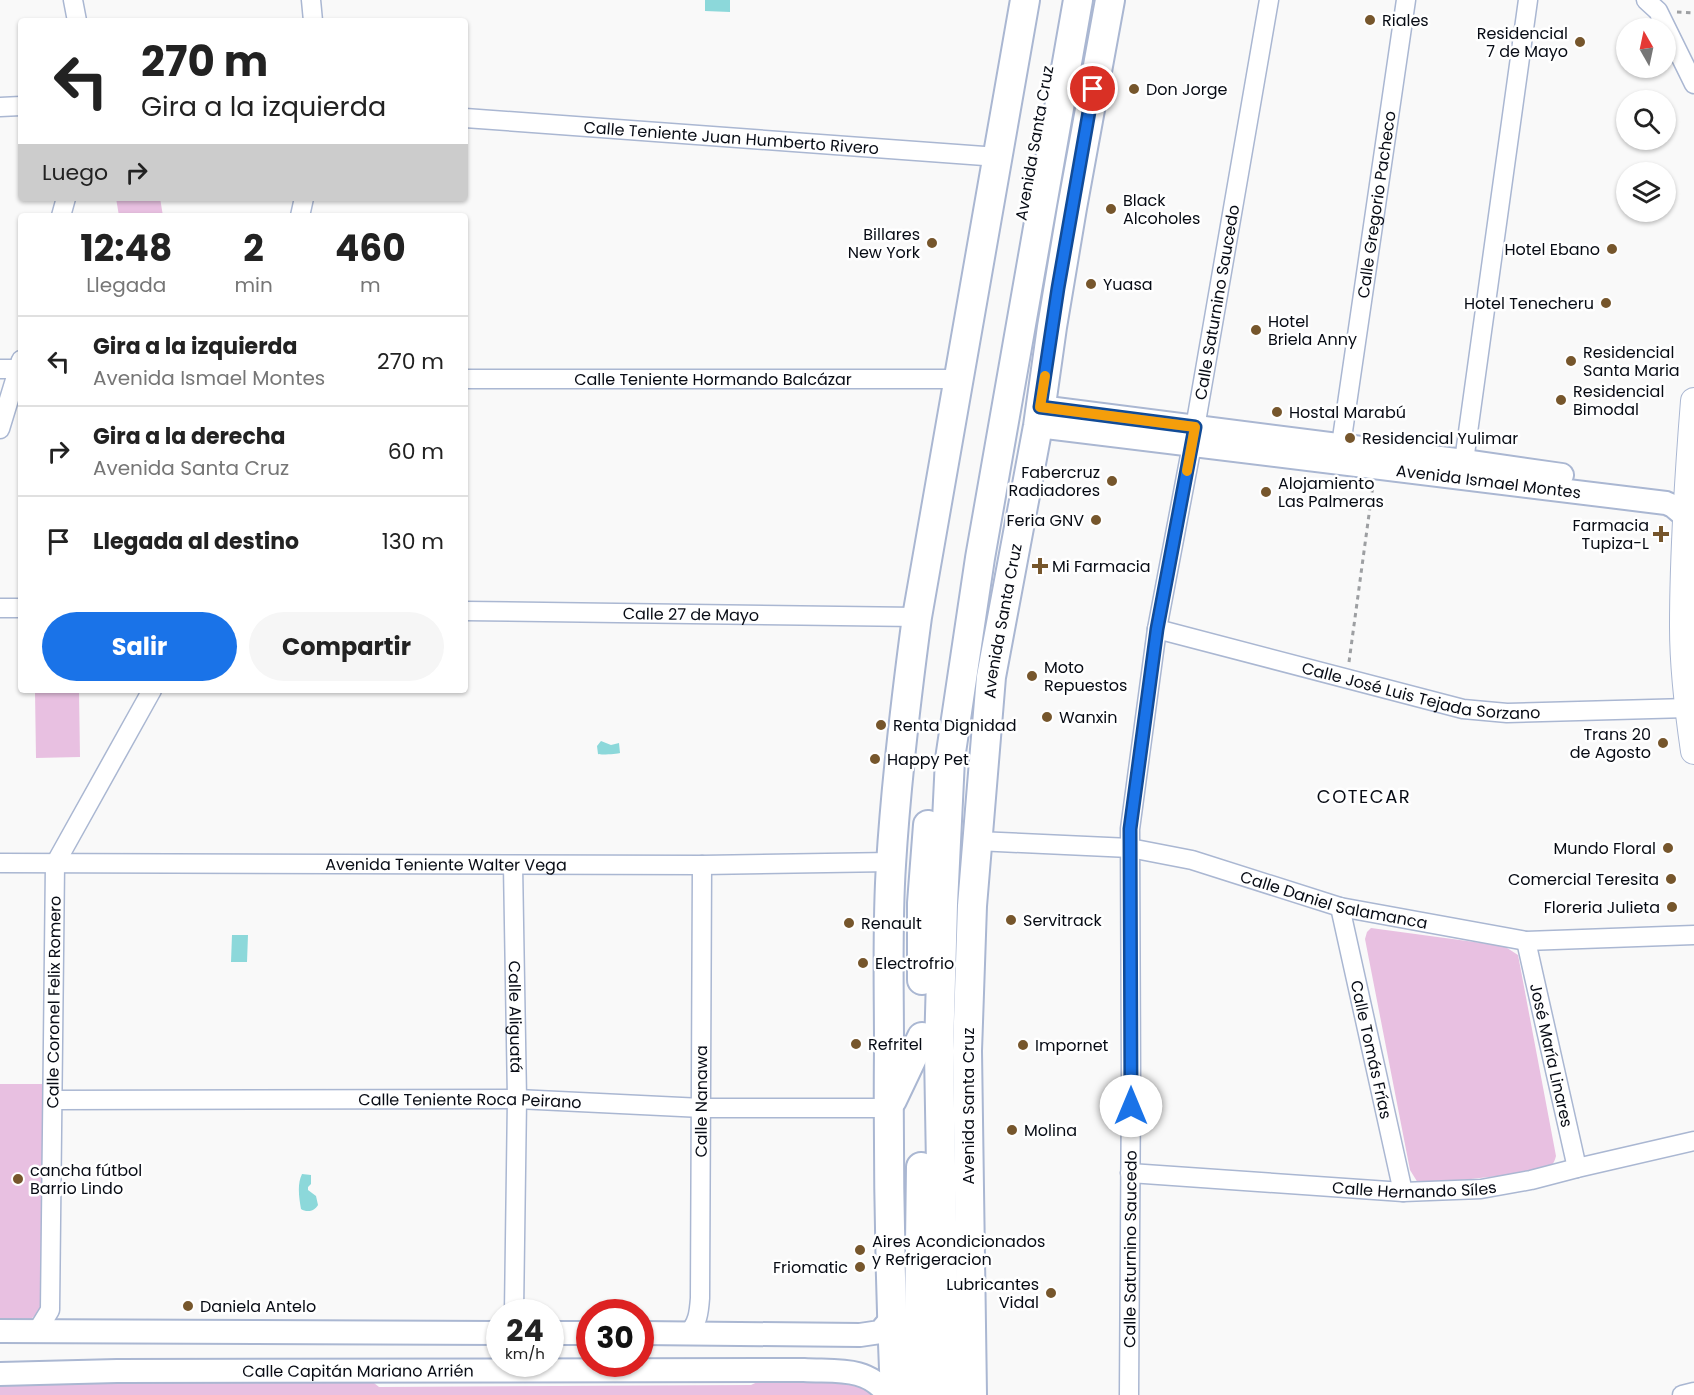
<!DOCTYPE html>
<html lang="es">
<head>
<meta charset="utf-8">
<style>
  :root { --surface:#fff; --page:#f6f6f6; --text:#222; --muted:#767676; --line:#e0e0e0; --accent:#1a73e8 }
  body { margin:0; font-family:Poppins,sans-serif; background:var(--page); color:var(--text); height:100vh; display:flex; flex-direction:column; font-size:22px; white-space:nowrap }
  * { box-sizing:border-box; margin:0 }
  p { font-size:20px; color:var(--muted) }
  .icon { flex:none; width:33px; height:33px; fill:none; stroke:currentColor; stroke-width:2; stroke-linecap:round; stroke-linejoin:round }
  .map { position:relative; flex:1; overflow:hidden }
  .side { position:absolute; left:18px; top:213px; width:450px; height:480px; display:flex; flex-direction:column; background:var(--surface); border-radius:6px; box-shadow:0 2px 4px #0004 }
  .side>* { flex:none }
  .hud { position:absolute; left:18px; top:18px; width:450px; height:183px; border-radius:6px; box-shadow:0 2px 4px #0004; background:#fff; color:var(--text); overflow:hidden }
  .needle { width:39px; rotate:351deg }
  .buttons { position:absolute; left:1616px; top:18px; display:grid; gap:12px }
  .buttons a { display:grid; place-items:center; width:60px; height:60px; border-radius:50%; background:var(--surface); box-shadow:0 2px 4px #0004; font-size:30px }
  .speed { position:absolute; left:486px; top:1299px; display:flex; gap:12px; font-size:30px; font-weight:700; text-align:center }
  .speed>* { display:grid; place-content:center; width:78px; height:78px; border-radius:50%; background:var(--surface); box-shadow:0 2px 4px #0004; line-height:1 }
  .speed small { font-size:15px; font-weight:400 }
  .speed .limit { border:9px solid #d22; background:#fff; color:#111 }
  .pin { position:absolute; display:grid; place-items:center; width:51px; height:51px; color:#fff; margin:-26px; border:3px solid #fff; border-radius:50%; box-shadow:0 2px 6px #0007 }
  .me { position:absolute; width:66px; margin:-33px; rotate:0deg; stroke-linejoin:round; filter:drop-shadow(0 0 4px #0008) }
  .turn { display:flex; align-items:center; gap:21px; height:126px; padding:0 24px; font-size:27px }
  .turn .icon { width:78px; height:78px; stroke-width:2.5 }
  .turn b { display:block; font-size:42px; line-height:51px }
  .then { display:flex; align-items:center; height:57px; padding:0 24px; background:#0003; gap:12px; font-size:22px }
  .eta { display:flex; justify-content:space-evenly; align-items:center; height:102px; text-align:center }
  .eta b { font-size:36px; font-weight:700; line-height:42px }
  .button { display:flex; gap:12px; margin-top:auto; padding:12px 24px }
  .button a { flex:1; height:69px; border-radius:36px; background:var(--accent); color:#fff; font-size:24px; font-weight:700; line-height:69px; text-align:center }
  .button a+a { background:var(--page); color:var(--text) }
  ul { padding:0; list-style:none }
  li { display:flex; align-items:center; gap:18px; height:90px; padding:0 24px; border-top:2px solid var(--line) }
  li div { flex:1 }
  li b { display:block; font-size:22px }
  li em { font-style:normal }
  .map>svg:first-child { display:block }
  .green { fill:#e8c0e1 }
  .water { fill:#8cd8da }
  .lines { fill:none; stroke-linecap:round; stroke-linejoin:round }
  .minor-casing { stroke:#aab7d2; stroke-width:21 }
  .tertiary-casing { stroke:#aab7d2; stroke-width:26 }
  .secondary-casing { stroke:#aab7d2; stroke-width:28 }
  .primary-casing { stroke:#aab7d2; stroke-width:32 }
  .path { stroke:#9d9fa2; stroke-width:3; stroke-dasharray:4.5 4.5; stroke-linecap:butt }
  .minor { stroke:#fff; stroke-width:18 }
  .tertiary { stroke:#fff; stroke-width:22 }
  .secondary { stroke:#fff; stroke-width:26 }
  .primary { stroke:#fff; stroke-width:28 }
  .route-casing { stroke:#114b97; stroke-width:15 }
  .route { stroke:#1a73e8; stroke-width:10 }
  .slow { stroke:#f59e0b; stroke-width:10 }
  .poi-dot { fill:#76562c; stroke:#fff; stroke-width:2 }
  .labels { text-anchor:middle; stroke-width:5; stroke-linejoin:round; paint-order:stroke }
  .poi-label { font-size:16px; fill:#070b14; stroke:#fff; text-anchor:start }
  .street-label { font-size:16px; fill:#070b14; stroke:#fff }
  .neighbourhood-label { font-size:18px; letter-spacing:1.5px; fill:#070b14; stroke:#fff }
</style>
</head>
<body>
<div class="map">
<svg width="1694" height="1395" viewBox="0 0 1694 1395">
  <rect width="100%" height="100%" fill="#f9f9f9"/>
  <!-- green -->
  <path class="green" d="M116,198H160L163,216H119Z
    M79,691L80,757L36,758L35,692Z
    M1371,928L1504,946L1518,955L1556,1156C1554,1164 1551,1167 1544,1171L1425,1184L1418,1183L1410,1170L1365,939L1367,932Z
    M0,1084H47L43,1309L31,1319L0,1320Z
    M773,1375L856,1378L877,1395H0V1381L369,1379L379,1387L751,1385Z"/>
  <!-- water -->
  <path class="water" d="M705,0H730V12L705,11Z
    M601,741L611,745L619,743L620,753C618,754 601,755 598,754L597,746Z
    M232,935H248L247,962H231Z
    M302,1174L311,1175V1184L308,1187V1190L316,1196L318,1205C315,1211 307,1213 301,1209C299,1198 297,1184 302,1174Z"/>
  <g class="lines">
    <!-- minor casing -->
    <g class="minor-casing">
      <g id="minor">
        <path d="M73,0L77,21"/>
        <path d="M311,0L313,21"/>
        <path d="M1646,0L1658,11L1694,84"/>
        <path d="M0,107L21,106"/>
        <path id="s1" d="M465,118L998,157"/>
        <path d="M61,216L66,198"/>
        <path d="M300,216L304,198"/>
        <path d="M0,369H19"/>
        <path id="s2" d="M465,379H959"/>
        <path d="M0,429L21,360"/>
        <path id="s3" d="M1341,445L1406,0"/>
        <path d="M1464,461L1528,0"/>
        <path d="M0,608H21"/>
        <path id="s4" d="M465,611L917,617"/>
        <path id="s5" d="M1157,629L1463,709L1507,713L1688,708"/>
        <path id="s6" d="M977,841L1130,848L1192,860L1340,907L1526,941L1694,935"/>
        <path id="s7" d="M0,863L702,865L891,862"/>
        <path id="s8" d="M513,865L517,1099L514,1312"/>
        <path id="s9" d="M1340,907L1403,1192"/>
        <path id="s10" d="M1526,941L1577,1168"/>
        <path id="s11" d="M53,1100L517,1099L702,1108H888"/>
        <path id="s12" d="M1130,1173L1403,1192L1481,1189L1531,1180L1577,1168L1694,1141"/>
        <path id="s13" d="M31,1332L39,1328L50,1310L55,864L152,690"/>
        <path id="s14" d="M687,1334C698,1324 699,1312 700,1298L702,865"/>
        <path id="s15" d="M1129,1395L1131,1083L1130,829L1157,629L1192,445L1269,0"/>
        <path d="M1682,1395L1694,1392"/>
      </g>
    </g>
    <!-- tertiary casing -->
    <g class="tertiary-casing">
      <g id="tertiary">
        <path d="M1040,407L1464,461L1562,475"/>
        <path id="s16" d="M1038,426L1666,503L1673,506L1685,516"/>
        <path d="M0,1331L500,1333"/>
        <path d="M550,1333H590"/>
        <path d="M640,1333L860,1335L880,1332L891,1319"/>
        <path id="s17" d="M0,1374L117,1371L804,1370C836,1372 867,1366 888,1395"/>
      </g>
    </g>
    <!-- secondary casing -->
    <g class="secondary-casing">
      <path id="secondary" d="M1694,401C1688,476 1683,552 1683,627C1683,668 1688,710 1694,751"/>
    </g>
    <!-- primary casing -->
    <g class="primary-casing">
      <g id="primary">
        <path d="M922,980V903L928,825"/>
        <path d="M892,1100L922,1037"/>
        <path d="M895,1395C890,1279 888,1162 889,1046C889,986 887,925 891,865C896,782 906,699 917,617L1025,0"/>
        <path d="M918,1395L921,1167"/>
        <path d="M945,1395L939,1051L943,904L950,759L980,558L1078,0"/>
        <path id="s18" d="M972,1395L967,1051L972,906L991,677L1038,426L1052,327L1072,208L1110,0"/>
      </g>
    </g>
    <!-- path -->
    <path class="path" d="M1677,12L1694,13
      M1349,662L1373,485"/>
    <!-- minor -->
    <use href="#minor" class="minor"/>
    <!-- tertiary -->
    <use href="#tertiary" class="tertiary"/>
    <!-- secondary -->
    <use href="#secondary" class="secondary"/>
    <!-- primary -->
    <use href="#primary" class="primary"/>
  </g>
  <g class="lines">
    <!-- route casing -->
    <g class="route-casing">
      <path id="route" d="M1093,89L1058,288L1040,407L1195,427L1157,629L1130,829L1131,1106"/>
    </g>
    <!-- route -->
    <use href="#route" class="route"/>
    <!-- slow -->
    <path class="slow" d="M1045,376L1040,407L1195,427L1187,471"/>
  </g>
  <!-- markers -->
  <g class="poi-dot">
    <circle cx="1370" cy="20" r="6"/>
    <circle cx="1580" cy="42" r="6"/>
    <circle cx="1134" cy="89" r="6"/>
    <circle cx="1111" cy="209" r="6"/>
    <circle cx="932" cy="243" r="6"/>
    <circle cx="1612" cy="249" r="6"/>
    <circle cx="1091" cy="284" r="6"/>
    <circle cx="1606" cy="303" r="6"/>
    <circle cx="1256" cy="330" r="6"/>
    <circle cx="1571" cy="361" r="6"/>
    <circle cx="1561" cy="400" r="6"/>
    <circle cx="1277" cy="412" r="6"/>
    <circle cx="1350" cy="438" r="6"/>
    <circle cx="1112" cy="481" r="6"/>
    <circle cx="1266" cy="492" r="6"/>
    <circle cx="1096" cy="520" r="6"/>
    <path d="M1658 525h6v6h6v6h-6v6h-6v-6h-6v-6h6z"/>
    <path d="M1037 557h6v6h6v6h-6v6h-6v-6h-6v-6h6z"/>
    <circle cx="1032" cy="676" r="6"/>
    <circle cx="1047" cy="717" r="6"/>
    <circle cx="881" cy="725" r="6"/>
    <circle cx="1663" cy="743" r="6"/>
    <circle cx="875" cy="759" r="6"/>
    <circle cx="1668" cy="848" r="6"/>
    <circle cx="1671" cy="879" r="6"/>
    <circle cx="1672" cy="907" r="6"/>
    <circle cx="1011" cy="920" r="6"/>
    <circle cx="849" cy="923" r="6"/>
    <circle cx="863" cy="963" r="6"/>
    <circle cx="856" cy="1044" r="6"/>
    <circle cx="1023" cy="1045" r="6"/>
    <circle cx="1012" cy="1130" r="6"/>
    <circle cx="18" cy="1179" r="6"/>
    <circle cx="860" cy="1250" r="6"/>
    <circle cx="860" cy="1267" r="6"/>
    <circle cx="1051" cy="1293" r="6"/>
    <circle cx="188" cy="1306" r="6"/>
  </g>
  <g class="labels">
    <!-- poi labels -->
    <g class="poi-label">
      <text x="1382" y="26">Riales</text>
      <text x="1568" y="39" text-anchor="end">Residencial<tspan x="1568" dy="18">7 de Mayo</tspan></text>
      <text x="1146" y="95">Don Jorge</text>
      <text x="1123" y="206">Black<tspan x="1123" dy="18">Alcoholes</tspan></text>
      <text x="920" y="240" text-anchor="end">Billares<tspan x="920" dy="18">New York</tspan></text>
      <text x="1600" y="255" text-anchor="end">Hotel Ebano</text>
      <text x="1103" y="290">Yuasa</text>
      <text x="1594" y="309" text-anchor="end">Hotel Tenecheru</text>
      <text x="1268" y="327">Hotel<tspan x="1268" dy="18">Briela Anny</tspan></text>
      <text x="1583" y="358">Residencial<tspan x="1583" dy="18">Santa Maria</tspan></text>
      <text x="1573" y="397">Residencial<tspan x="1573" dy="18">Bimodal</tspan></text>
      <text x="1289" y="418">Hostal Marabú</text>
      <text x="1362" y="444">Residencial Yulimar</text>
      <text x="1100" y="478" text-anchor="end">Fabercruz<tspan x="1100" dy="18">Radiadores</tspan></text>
      <text x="1278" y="489">Alojamiento<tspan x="1278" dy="18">Las Palmeras</tspan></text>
      <text x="1084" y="526" text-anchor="end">Feria GNV</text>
      <text x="1649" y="531" text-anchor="end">Farmacia<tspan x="1649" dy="18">Tupiza-L</tspan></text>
      <text x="1052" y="572">Mi Farmacia</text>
      <text x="1044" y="673">Moto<tspan x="1044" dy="18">Repuestos</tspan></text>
      <text x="1059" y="723">Wanxin</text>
      <text x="893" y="731">Renta Dignidad</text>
      <text x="1651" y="740" text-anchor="end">Trans 20<tspan x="1651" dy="18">de Agosto</tspan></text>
      <text x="887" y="765">Happy Pet</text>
      <text x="1656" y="854" text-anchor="end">Mundo Floral</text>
      <text x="1659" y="885" text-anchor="end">Comercial Teresita</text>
      <text x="1660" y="913" text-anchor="end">Floreria Julieta</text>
      <text x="1023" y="926">Servitrack</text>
      <text x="861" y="929">Renault</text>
      <text x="875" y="969">Electrofrio</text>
      <text x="868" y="1050">Refritel</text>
      <text x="1035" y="1051">Impornet</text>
      <text x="1024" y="1136">Molina</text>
      <text x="30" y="1176">cancha fútbol<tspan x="30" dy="18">Barrio Lindo</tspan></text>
      <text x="872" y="1247">Aires Acondicionados<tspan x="872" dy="18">y Refrigeracion</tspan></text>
      <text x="848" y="1273" text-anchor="end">Friomatic</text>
      <text x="1039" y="1290" text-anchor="end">Lubricantes<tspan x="1039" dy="18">Vidal</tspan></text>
      <text x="200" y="1312">Daniela Antelo</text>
    </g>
    <!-- street labels -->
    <g class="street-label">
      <text dy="6" stroke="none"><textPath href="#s1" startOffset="267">Calle Teniente Juan Humberto Rivero</textPath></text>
      <text transform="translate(1034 143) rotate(-80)" y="6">Avenida Santa Cruz</text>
      <text dy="6" stroke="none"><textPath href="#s3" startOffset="243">Calle Gregorio Pacheco</textPath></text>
      <text dy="6" stroke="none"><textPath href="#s15" startOffset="1100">Calle Saturnino Saucedo</textPath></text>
      <text dy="6" stroke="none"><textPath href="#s2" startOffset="248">Calle Teniente Hormando Balcázar</textPath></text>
      <text dy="6" stroke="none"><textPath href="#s16" startOffset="454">Avenida Ismael Montes</textPath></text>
      <text dy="6" stroke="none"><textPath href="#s4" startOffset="226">Calle 27 de Mayo</textPath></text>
      <text dy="6" stroke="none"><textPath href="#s18" startOffset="776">Avenida Santa Cruz</textPath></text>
      <text dy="6" stroke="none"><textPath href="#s5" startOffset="272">Calle José Luis Tejada Sorzano</textPath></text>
      <text dy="6" stroke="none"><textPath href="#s7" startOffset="446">Avenida Teniente Walter Vega</textPath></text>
      <text dy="6" stroke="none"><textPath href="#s6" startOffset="364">Calle Daniel Salamanca</textPath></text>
      <text dy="6" stroke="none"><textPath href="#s13" startOffset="338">Calle Coronel Felix Romero</textPath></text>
      <text dy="6" stroke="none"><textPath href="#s8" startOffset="152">Calle Aliguatá</textPath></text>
      <text dy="6" stroke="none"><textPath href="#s9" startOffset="146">Calle Tomás Frías</textPath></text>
      <text dy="6" stroke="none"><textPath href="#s10" startOffset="117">José María Linares</textPath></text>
      <text dy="6" stroke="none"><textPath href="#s11" startOffset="417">Calle Teniente Roca Peirano</textPath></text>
      <text dy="6" stroke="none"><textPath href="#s14" startOffset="236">Calle Nanawa</textPath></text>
      <text transform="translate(968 1106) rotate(-90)" y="6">Avenida Santa Cruz</text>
      <text dy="6" stroke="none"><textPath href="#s12" startOffset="285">Calle Hernando Síles</textPath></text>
      <text dy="6" stroke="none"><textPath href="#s15" startOffset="146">Calle Saturnino Saucedo</textPath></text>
      <text dy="6" stroke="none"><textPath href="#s17" startOffset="358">Calle Capitán Mariano Arrién</textPath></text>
    </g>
    <!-- neighbourhood labels -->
    <g class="neighbourhood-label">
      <text x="1364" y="803">COTECAR</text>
    </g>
  </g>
</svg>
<div class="buttons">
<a><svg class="needle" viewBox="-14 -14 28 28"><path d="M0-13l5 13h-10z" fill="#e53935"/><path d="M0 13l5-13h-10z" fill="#767676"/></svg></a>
<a><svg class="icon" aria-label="search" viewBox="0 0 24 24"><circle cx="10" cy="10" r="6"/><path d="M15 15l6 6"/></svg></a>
<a><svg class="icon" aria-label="layers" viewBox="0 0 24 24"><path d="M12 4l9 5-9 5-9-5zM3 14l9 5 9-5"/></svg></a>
</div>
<div class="speed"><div>24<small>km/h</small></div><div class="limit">30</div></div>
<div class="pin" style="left:1093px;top:89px;background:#d93025"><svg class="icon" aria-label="arrive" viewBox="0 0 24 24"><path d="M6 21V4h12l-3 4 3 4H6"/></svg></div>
<svg class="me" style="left:1131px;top:1106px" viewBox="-20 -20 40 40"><circle r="19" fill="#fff"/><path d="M0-13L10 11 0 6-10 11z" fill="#1a73e8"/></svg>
<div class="hud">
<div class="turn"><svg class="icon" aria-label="left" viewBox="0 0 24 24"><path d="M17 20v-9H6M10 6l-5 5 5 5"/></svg><div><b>270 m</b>Gira a la izquierda</div></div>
<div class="then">Luego<svg class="icon" aria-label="right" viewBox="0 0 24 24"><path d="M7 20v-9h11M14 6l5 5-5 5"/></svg></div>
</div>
<section class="side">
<div class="eta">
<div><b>12:48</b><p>Llegada</p></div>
<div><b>2</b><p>min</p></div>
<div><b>460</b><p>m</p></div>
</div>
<ul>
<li><svg class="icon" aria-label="left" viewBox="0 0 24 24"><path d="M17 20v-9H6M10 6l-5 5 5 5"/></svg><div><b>Gira a la izquierda</b><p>Avenida Ismael Montes</p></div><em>270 m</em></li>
<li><svg class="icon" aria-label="right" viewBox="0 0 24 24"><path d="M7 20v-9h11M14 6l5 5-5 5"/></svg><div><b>Gira a la derecha</b><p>Avenida Santa Cruz</p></div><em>60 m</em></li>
<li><svg class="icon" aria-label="arrive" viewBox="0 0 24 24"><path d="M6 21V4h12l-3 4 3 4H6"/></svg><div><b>Llegada al destino</b></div><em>130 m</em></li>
</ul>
<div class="button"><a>Salir</a><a>Compartir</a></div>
</section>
</div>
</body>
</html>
